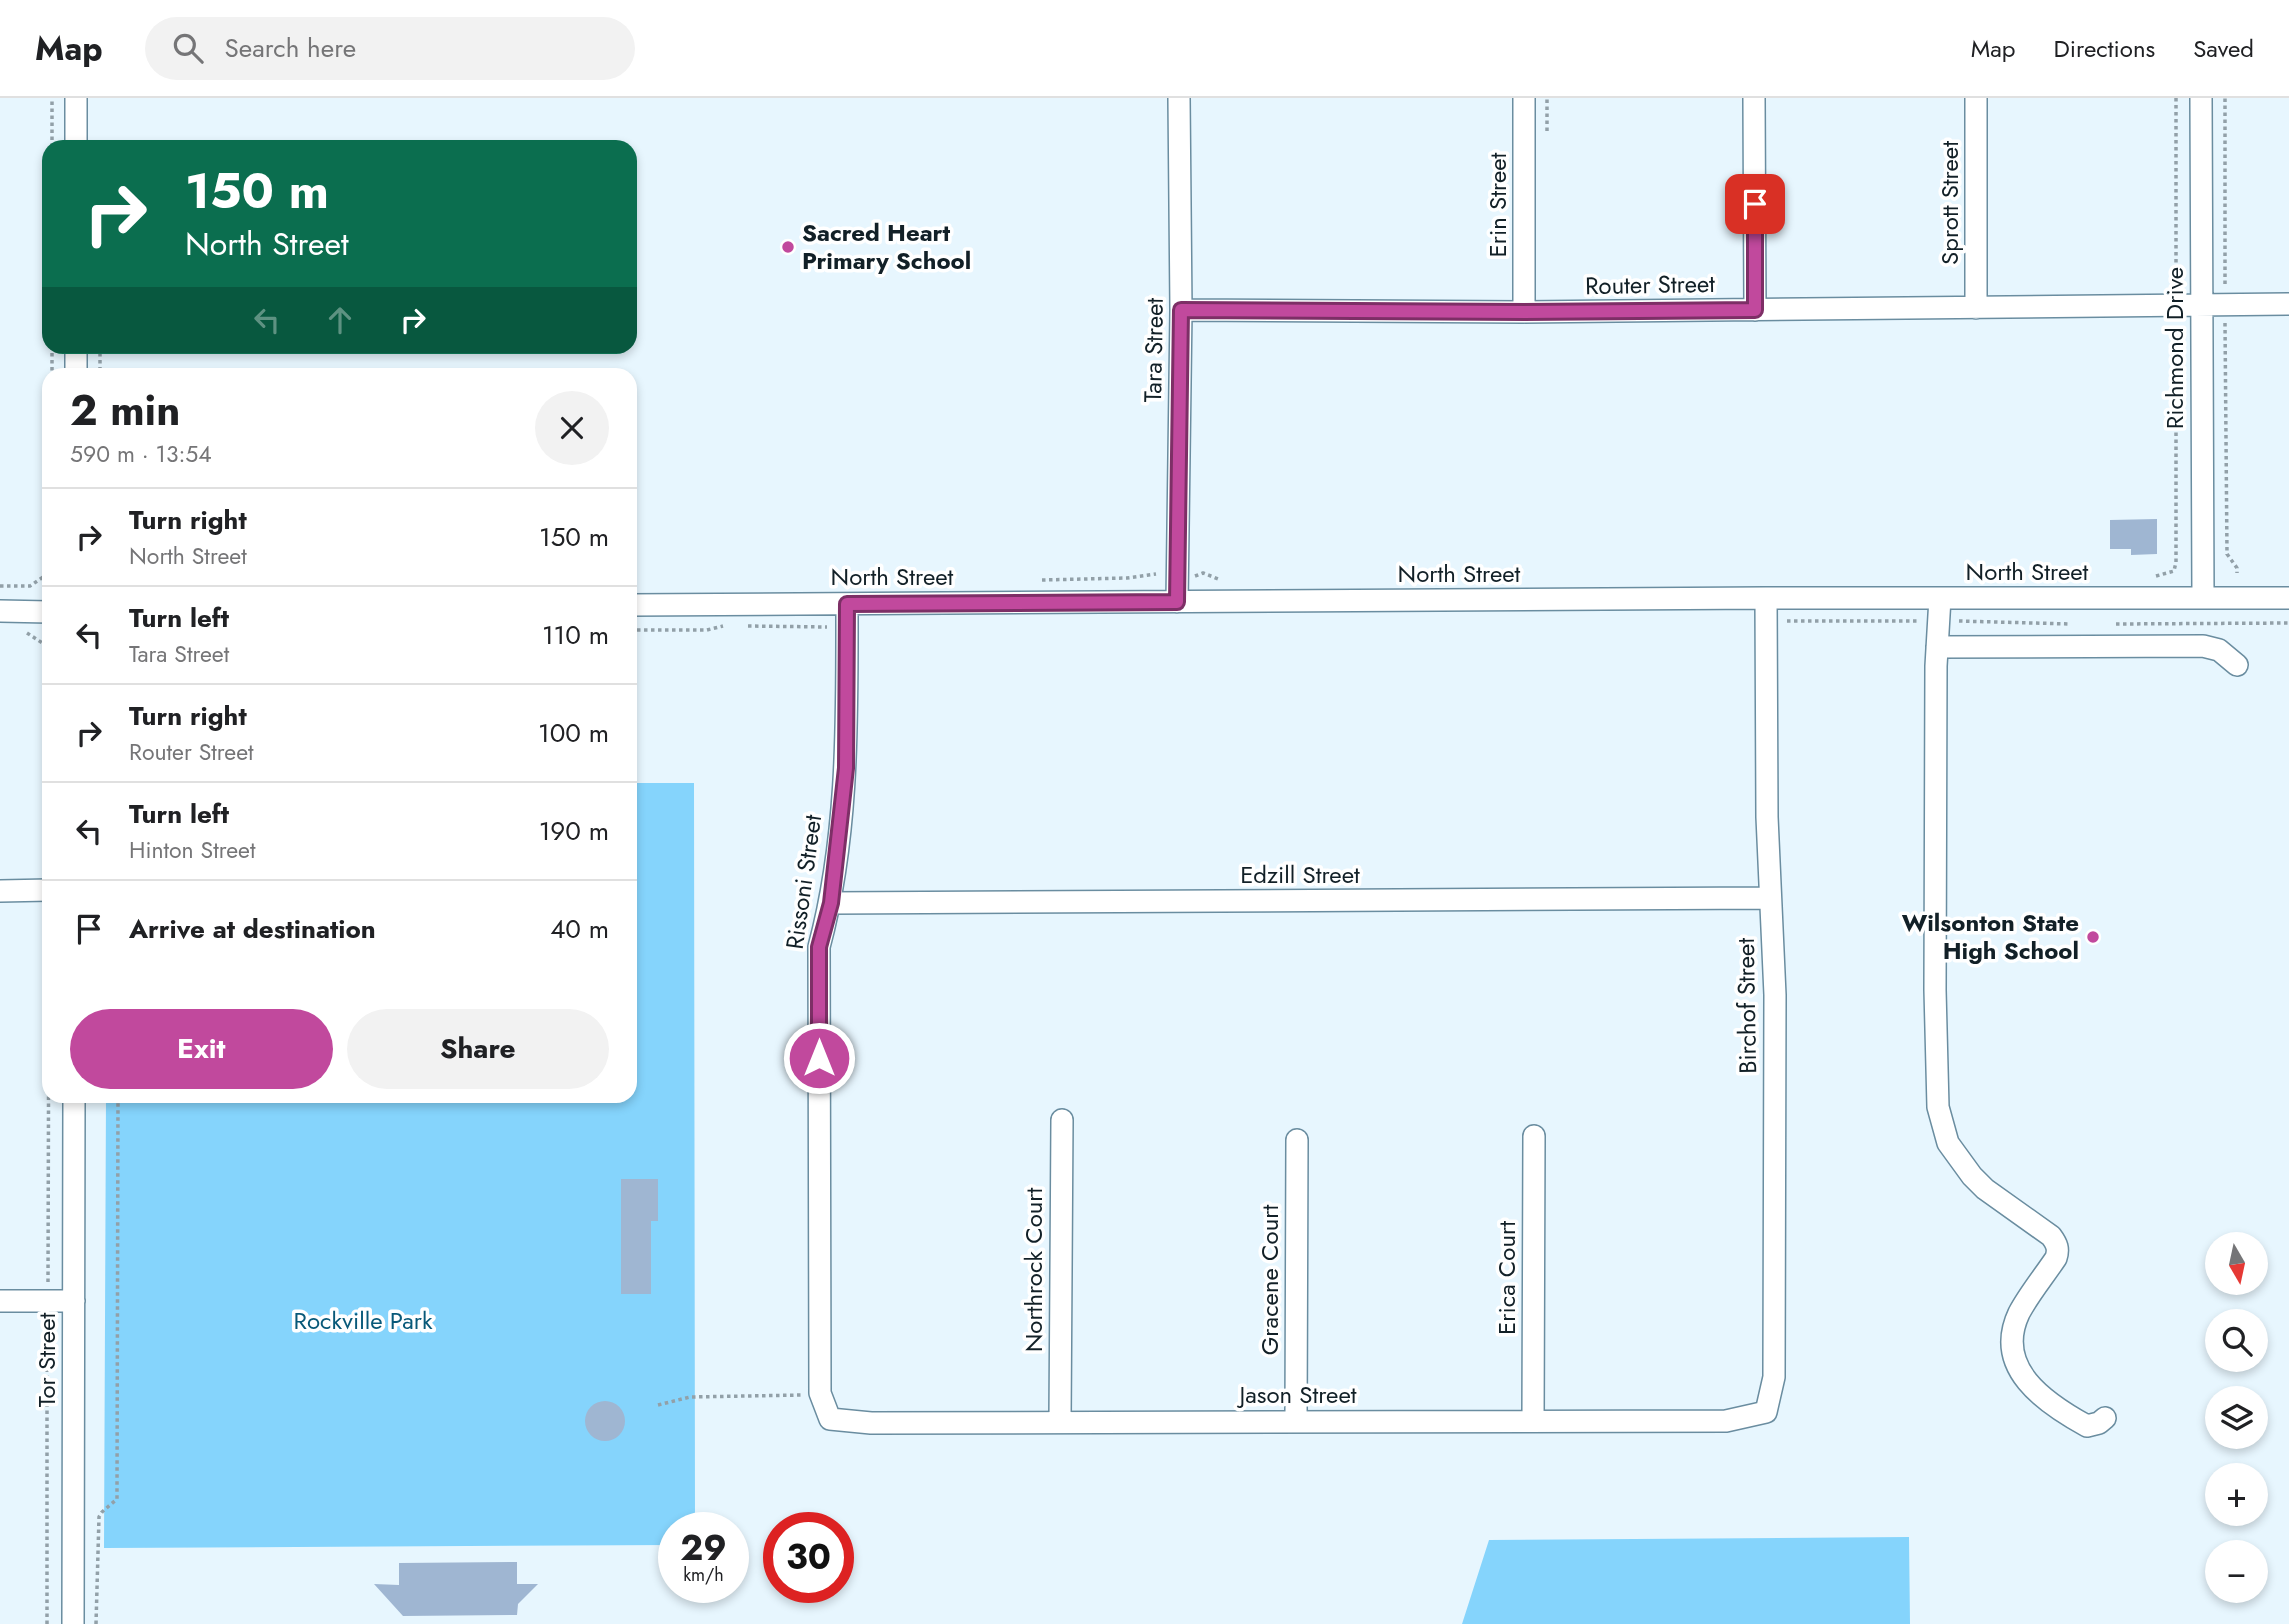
<!DOCTYPE html>
<html lang="en">
<head>
<meta charset="utf-8">
<style>
  :root { --surface:#fff; --page:#f2f2f2; --text:#202124; --muted:#757577; --line:#e0e0e0; --accent:#c1499d }
  body { margin:0; font-family:Jost,sans-serif; background:var(--page); color:var(--text); height:100vh; display:flex; flex-direction:column; font-size:26px; white-space:nowrap }
  * { box-sizing:border-box; margin:0 }
  p { font-size:23px; color:var(--muted) }
  .icon { flex:none; width:38px; height:38px; fill:none; stroke:currentColor; stroke-width:2; stroke-linecap:round; stroke-linejoin:round }
  .map { position:relative; flex:1; overflow:hidden }
  .details { position:absolute; left:42px; top:270px; width:595px; height:735px; display:flex; flex-direction:column; background:var(--surface); border-radius:21px; box-shadow:0 4px 10px #0003 }
  .details>* { flex:none }
  .top-card { position:absolute; left:42px; top:42px; width:595px; height:214px; border-radius:21px; box-shadow:0 4px 10px #0003; background:#0b6e4f; color:#fff; overflow:hidden }
  .needle { width:46px; rotate:171deg }
  .controls { position:absolute; left:2205px; top:1134px; display:grid; gap:14px }
  .controls a { display:grid; place-items:center; width:63px; height:63px; border-radius:50%; background:var(--surface); box-shadow:0 4px 10px #0003; font-size:35px }
  .speed { position:absolute; left:658px; top:1414px; display:flex; gap:14px; font-size:35px; font-weight:700; text-align:center }
  .speed>* { display:grid; place-content:center; width:91px; height:91px; border-radius:50%; background:var(--surface); box-shadow:0 4px 10px #0003; line-height:1 }
  .speed small { font-size:18px; font-weight:400 }
  .speed .limit { border:10px solid #d22; background:#fff; color:#111 }
  .pin { position:absolute; display:grid; place-items:center; width:60px; height:60px; color:#fff; margin:-30px; border-radius:14px; box-shadow:0 4px 10px #0006 }
  .me { position:absolute; width:77px; margin:-38px; rotate:0deg; stroke-linejoin:round; filter:drop-shadow(0 0 5px #0008) }
  .turn { display:flex; align-items:center; gap:24px; height:147px; padding:0 28px; font-size:32px }
  .turn .icon { width:91px; height:91px; stroke-width:2.5 }
  .turn b { display:block; font-size:49px; line-height:60px }
  .lanes { display:flex; align-items:center; height:66px; padding:0 28px; background:#0003; justify-content:center; gap:35px; direction:ltr }
  .lanes .off { opacity:.35 }
  .round { display:grid; place-items:center; flex:none; width:74px; height:74px; border-radius:37px; background:var(--page) }
  .head { display:flex; align-items:center; justify-content:space-between; height:119px; padding:0 28px }
  h1 { font-size:42px; font-weight:700; line-height:52px }
  .primary-button { display:flex; gap:14px; margin-top:auto; padding:14px 28px }
  .primary-button a { flex:1; height:80px; border-radius:42px; background:var(--accent); color:#fff; font-size:28px; font-weight:700; line-height:80px; text-align:center }
  .primary-button a+a { background:var(--page); color:var(--text) }
  ul { padding:0; list-style:none }
  li { display:flex; align-items:center; gap:21px; height:98px; padding:0 28px; border-top:2px solid var(--line) }
  li div { flex:1 }
  li b { display:block; font-size:26px }
  li em { font-style:normal }
  header { display:flex; align-items:center; gap:42px; box-sizing:border-box; height:98px; padding:0 35px; background:var(--surface); border-bottom:2px solid var(--line) }
  header strong { font-size:33px }
  nav { display:flex; gap:38px; margin-inline-start:auto; font-size:24px }
  .search { width:490px; height:63px; background:var(--page); display:flex; align-items:center; gap:18px; box-sizing:border-box; padding:0 24px; border-radius:38px; color:var(--muted); font-size:26px }
  .map>svg:first-child { display:block }
  .green { fill:#85d4fc }
  .building { fill:#9fb6d2 }
  .lines { fill:none; stroke-linecap:round; stroke-linejoin:round }
  .minor-casing { stroke:#6a8da0; stroke-width:24 }
  .path { stroke:#92a0a8; stroke-width:3.5; stroke-dasharray:3.5 3.5; stroke-linecap:butt }
  .minor { stroke:#fff; stroke-width:21 }
  .route-casing { stroke:#7d2f66; stroke-width:18 }
  .route { stroke:#c1499d; stroke-width:12 }
  .poi-dot { fill:#c1499d; stroke:#fff; stroke-width:2.5 }
  .labels { text-anchor:middle; stroke-width:7; stroke-linejoin:round; paint-order:stroke }
  .street-label { font-size:24px; fill:#122027; stroke:#fff }
  .poi-label { font-size:24px; font-weight:bold; fill:#122027; stroke:#fff; text-anchor:start }
  .park-label { font-size:24px; fill:#085979; stroke:#fff }
</style>
</head>
<body>
<header>
<strong>Map</strong>
<div class="search"><svg class="icon" aria-label="search" viewBox="0 0 24 24"><circle cx="10" cy="10" r="6"/><path d="M15 15l6 6"/></svg>Search here</div>
<nav><a>Map</a><a>Directions</a><a>Saved</a></nav>
</header>
<div class="map">
<svg width="2289" height="1526" viewBox="0 0 2289 1526">
  <rect width="100%" height="100%" fill="#e7f6fe"/>
  <!-- green -->
  <path class="green" d="M630,685H694L695,1430H674V1447L104,1450L106,998H630Z
    M1909,1439L1910,1526H1462L1489,1442Z"/>
  <!-- building -->
  <path class="building" d="M2157,421V456L2131,457V451H2110V422Z
    M621,1081H658V1123H651V1196H621Z
    M585 1323a20 20 0 1 1 40 0a20 20 0 1 1-40 0Z
    M517,1464V1486H538L518,1506L517,1517L403,1518L374,1486L399,1487V1465Z"/>
  <g class="lines">
    <!-- minor casing -->
    <g class="minor-casing">
      <path id="minor" d="M76,0V49
        M1524,0V214
        M1754,0L1755,212
        M1976,0V210
        M2201,0L2203,500
        M1181,212L1524,214L2289,206
        M76,276V248
        M1940,500L1936,568L1935,892L1938,1009L1948,1045L1972,1078L1985,1091L2051,1138C2057,1146 2059,1151 2056,1160C2044,1178 2029,1196 2019,1215C1993,1270 2045,1305 2087,1328L2099,1325L2105,1320
        M1177,504L1181,212L1179,0
        M847,506C847,620 849,737 819,849L820,1295L830,1321L871,1325L1726,1323L1766,1314L1774,1279L1775,897L1767,719L1766,500
        M630,507L1766,500H2289
        M0,513L49,514
        M1937,549L2203,548L2219,552L2237,567
        M0,793L49,792
        M831,805L1769,800
        M0,1203H74
        M1060,1323L1062,1022
        M1296,1323L1297,1042
        M1533,1323L1534,1038
        M73,1526L74,998"/>
    </g>
    <!-- path -->
    <path class="path" d="M2176,0V187
      M1547,33V0
      M52,49V0
      M2225,186V0
      M2225,225L2227,456L2237,470V475
      M52,248V276
      M100,248V276
      M1195,478L1203,475L1221,482
      M2156,478L2174,473L2176,464V226
      M1042,482L1127,480L1156,476
      M0,488H30L49,475
      M1787,523H1919
      M1959,523L2070,526
      M2116,526L2289,525
      M748,528L827,529
      M630,532H707L723,528
      M27,535L44,546L49,558
      M48,1184L49,833
      M658,1307L690,1299L801,1297
      M47,1526V1224
      M96,1526L99,1419L102,1414L117,1401V1396L118,998"/>
    <!-- minor -->
    <use href="#minor" class="minor"/>
  </g>
  <g class="lines">
    <!-- route casing -->
    <g class="route-casing">
      <path id="route" d="M819,960V849L831,805L846,670L847,506L1177,504L1181,212L1524,214L1755,212V106"/>
    </g>
    <!-- route -->
    <use href="#route" class="route"/>
  </g>
  <!-- markers -->
  <g class="poi-dot">
    <circle cx="788" cy="149" r="7"/>
    <circle cx="2093" cy="839" r="7"/>
  </g>
  <g class="labels">
    <!-- street labels -->
    <g class="street-label">
      <text transform="translate(1950 105) rotate(-90)" y="8">Sprott Street</text>
      <text transform="translate(1498 107) rotate(-90)" y="8">Erin Street</text>
      <text transform="translate(1650 187) rotate(-1)" y="8">Router Street</text>
      <text transform="translate(2175 250) rotate(-90)" y="8">Richmond Drive</text>
      <text transform="translate(1154 252) rotate(-89)" y="8">Tara Street</text>
      <text x="2027" y="482">North Street</text>
      <text x="1459" y="484">North Street</text>
      <text x="892" y="487">North Street</text>
      <text x="1300" y="785">Edzill Street</text>
      <text transform="translate(804 784) rotate(-82)" y="8">Rissoni Street</text>
      <text transform="translate(1747 908) rotate(-91)" y="8">Birchof Street</text>
      <text transform="translate(1034 1172) rotate(-90)" y="8">Northrock Court</text>
      <text transform="translate(1507 1180) rotate(-90)" y="8">Erica Court</text>
      <text transform="translate(1270 1182) rotate(-90)" y="8">Gracene Court</text>
      <text transform="translate(47 1262) rotate(-90)" y="8">Tor Street</text>
      <text x="1298" y="1305">Jason Street</text>
    </g>
    <!-- poi labels -->
    <g class="poi-label">
      <text x="802" y="143">Sacred Heart<tspan x="802" dy="28">Primary School</tspan></text>
      <text x="2079" y="833" text-anchor="end">Wilsonton State<tspan x="2079" dy="28">High School</tspan></text>
    </g>
    <!-- park labels -->
    <g class="park-label">
      <text x="363" y="1231">Rockville Park</text>
    </g>
  </g>
</svg>
<div class="controls">
<a><svg class="needle" viewBox="-14 -14 28 28"><path d="M0-13l5 13h-10z" fill="#e53935"/><path d="M0 13l5-13h-10z" fill="#757577"/></svg></a>
<a><svg class="icon" aria-label="search" viewBox="0 0 24 24"><circle cx="10" cy="10" r="6"/><path d="M15 15l6 6"/></svg></a>
<a><svg class="icon" aria-label="layers" viewBox="0 0 24 24"><path d="M12 4l9 5-9 5-9-5zM3 14l9 5 9-5"/></svg></a>
<a>+</a>
<a>−</a>
</div>
<div class="speed"><div>29<small>km/h</small></div><div class="limit">30</div></div>
<div class="pin" style="left:1755px;top:106px;background:#d93025"><svg class="icon" aria-label="arrive" viewBox="0 0 24 24"><path d="M6 21V4h12l-3 4 3 4H6"/></svg></div>
<svg class="me" style="left:819px;top:960px" viewBox="-20 -20 40 40"><circle r="17" fill="#c1499d" stroke="#fff" stroke-width="3"/><path d="M0-11L8 9 0 5-8 9z" fill="#fff"/></svg>
<div class="top-card">
<div class="turn"><svg class="icon" aria-label="right" viewBox="0 0 24 24"><path d="M7 20v-9h11M14 6l5 5-5 5"/></svg><div><b>150 m</b>North Street</div></div>
<div class="lanes"><svg class="icon off" aria-label="left" viewBox="0 0 24 24"><path d="M17 20v-9H6M10 6l-5 5 5 5"/></svg><svg class="icon off" aria-label="ahead" viewBox="0 0 24 24"><path d="M12 20V5M6 11l6-6 6 6"/></svg><svg class="icon" aria-label="right" viewBox="0 0 24 24"><path d="M7 20v-9h11M14 6l5 5-5 5"/></svg></div>
</div>
<section class="details">
<div class="head"><div><h1>2 min</h1><p>590 m · 13:54</p></div><a class="round"><svg class="icon" aria-label="close" viewBox="0 0 24 24"><path d="M6 6l12 12M18 6L6 18"/></svg></a></div>
<ul>
<li><svg class="icon" aria-label="right" viewBox="0 0 24 24"><path d="M7 20v-9h11M14 6l5 5-5 5"/></svg><div><b>Turn right</b><p>North Street</p></div><em>150 m</em></li>
<li><svg class="icon" aria-label="left" viewBox="0 0 24 24"><path d="M17 20v-9H6M10 6l-5 5 5 5"/></svg><div><b>Turn left</b><p>Tara Street</p></div><em>110 m</em></li>
<li><svg class="icon" aria-label="right" viewBox="0 0 24 24"><path d="M7 20v-9h11M14 6l5 5-5 5"/></svg><div><b>Turn right</b><p>Router Street</p></div><em>100 m</em></li>
<li><svg class="icon" aria-label="left" viewBox="0 0 24 24"><path d="M17 20v-9H6M10 6l-5 5 5 5"/></svg><div><b>Turn left</b><p>Hinton Street</p></div><em>190 m</em></li>
<li><svg class="icon" aria-label="arrive" viewBox="0 0 24 24"><path d="M6 21V4h12l-3 4 3 4H6"/></svg><div><b>Arrive at destination</b></div><em>40 m</em></li>
</ul>
<div class="primary-button"><a>Exit</a><a>Share</a></div>
</section>
</div>
</body>
</html>
